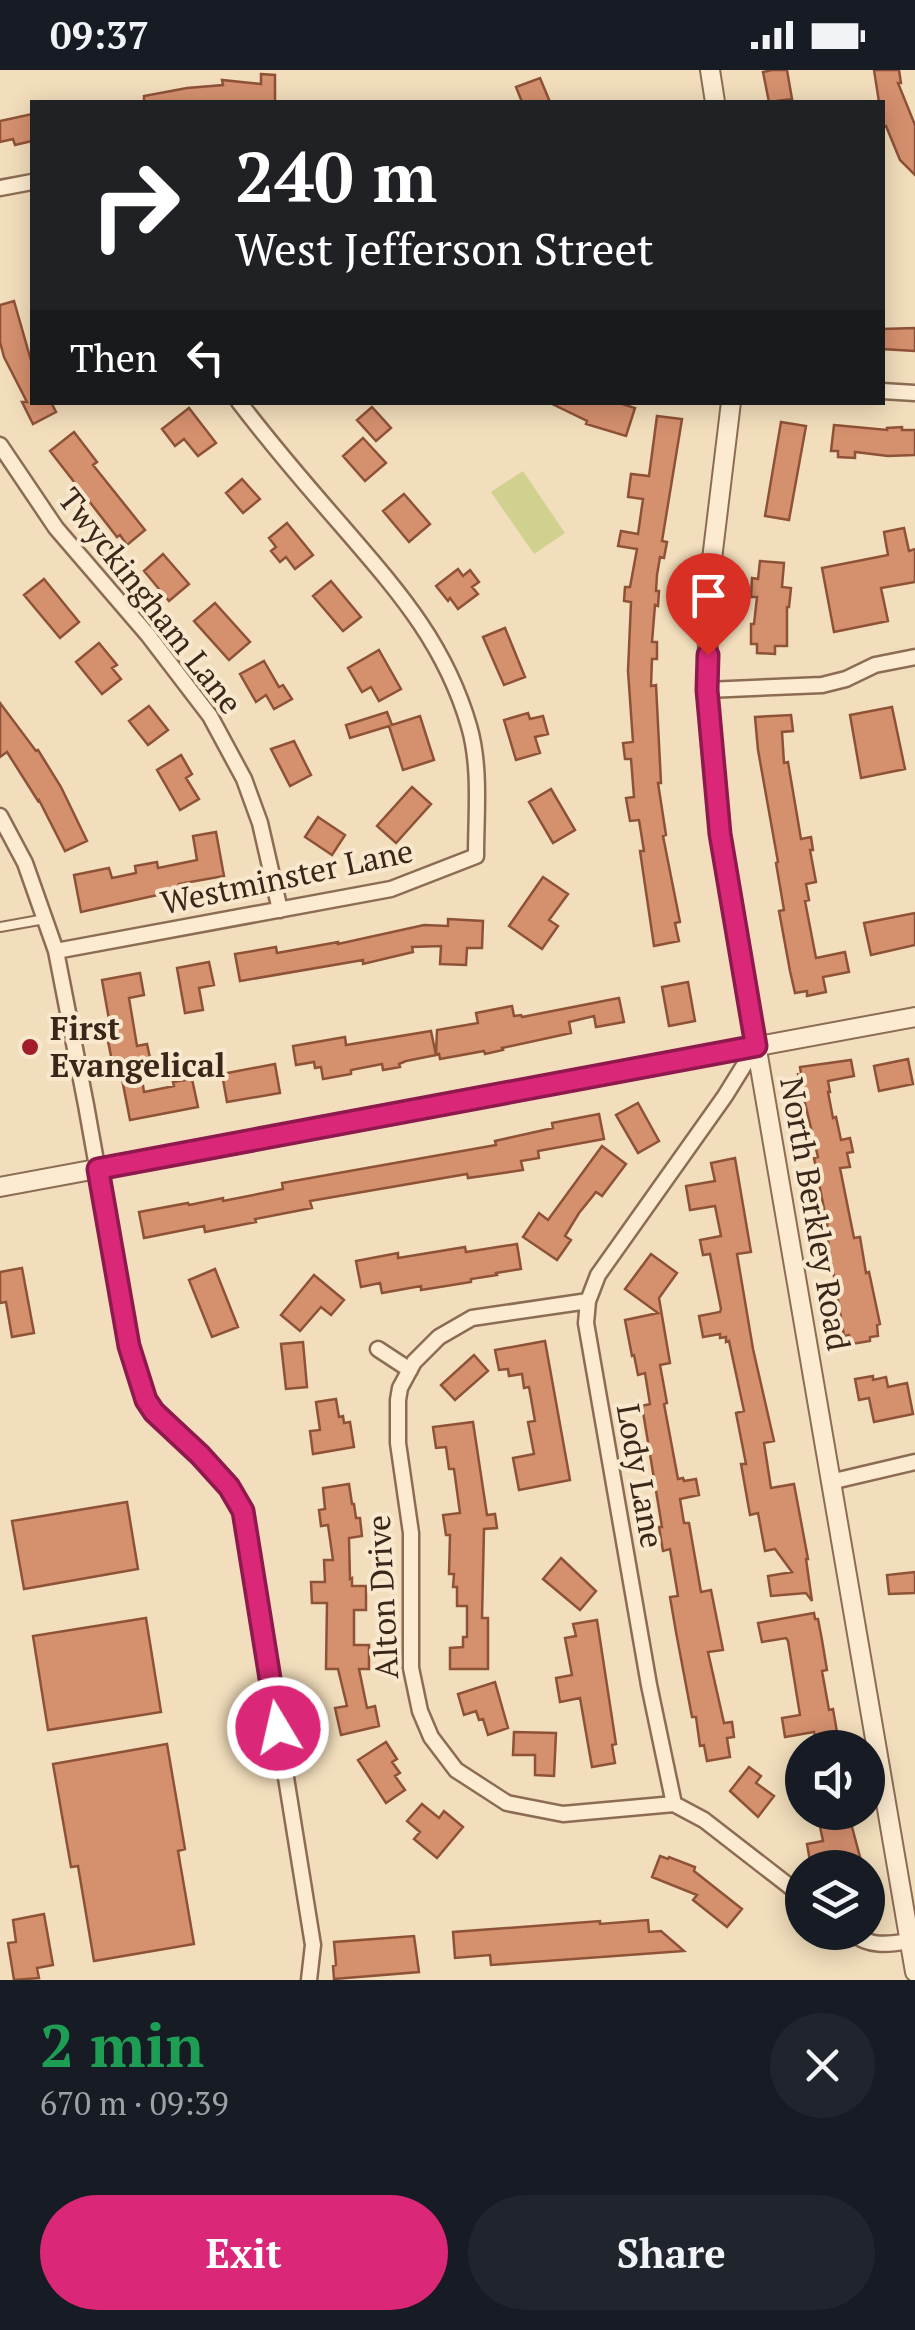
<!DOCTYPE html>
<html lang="en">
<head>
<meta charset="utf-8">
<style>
  :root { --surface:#171b24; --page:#20242c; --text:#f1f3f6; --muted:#9ea1a6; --accent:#db2777 }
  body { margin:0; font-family:"PT Serif",serif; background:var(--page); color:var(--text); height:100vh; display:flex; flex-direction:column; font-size:38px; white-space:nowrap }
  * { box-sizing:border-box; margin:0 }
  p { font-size:32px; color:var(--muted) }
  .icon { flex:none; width:55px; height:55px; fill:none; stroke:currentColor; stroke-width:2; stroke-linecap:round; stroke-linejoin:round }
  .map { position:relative; height:1910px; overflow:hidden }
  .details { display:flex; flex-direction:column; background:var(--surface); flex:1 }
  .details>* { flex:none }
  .top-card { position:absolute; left:30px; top:30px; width:855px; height:305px; border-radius:0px; box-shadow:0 5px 25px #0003; background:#202124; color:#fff; overflow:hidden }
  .tools { position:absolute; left:785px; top:1660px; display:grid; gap:20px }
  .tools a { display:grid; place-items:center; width:100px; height:100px; border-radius:50%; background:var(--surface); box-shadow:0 5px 25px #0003; font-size:50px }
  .pin { position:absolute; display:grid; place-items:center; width:85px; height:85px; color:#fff; margin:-102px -42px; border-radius:50% 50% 50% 0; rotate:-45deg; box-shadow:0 0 10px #0007 }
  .pin .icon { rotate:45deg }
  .me { position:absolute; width:110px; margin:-55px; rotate:351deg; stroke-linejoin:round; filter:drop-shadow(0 0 8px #0008) }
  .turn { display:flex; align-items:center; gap:35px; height:210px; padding:0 40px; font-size:45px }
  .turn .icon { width:130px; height:130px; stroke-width:2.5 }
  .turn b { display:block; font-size:70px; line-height:85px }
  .then { display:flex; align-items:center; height:95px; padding:0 40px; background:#0003; gap:20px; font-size:38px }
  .round { display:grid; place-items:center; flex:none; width:105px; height:105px; border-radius:52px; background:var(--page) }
  .headline { display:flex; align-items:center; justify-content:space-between; height:170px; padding:0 40px }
  h1 { font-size:60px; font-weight:600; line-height:75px; color:#1e9e55 }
  .cta { display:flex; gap:20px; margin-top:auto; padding:20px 40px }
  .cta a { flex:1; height:115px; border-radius:60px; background:var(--accent); color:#fff; font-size:40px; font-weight:600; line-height:115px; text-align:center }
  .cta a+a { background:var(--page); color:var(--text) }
  .status { display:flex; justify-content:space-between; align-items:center; height:70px; padding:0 50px; background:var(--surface); direction:ltr }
  .status svg { height:28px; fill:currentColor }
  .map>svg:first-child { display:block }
  .pitch { fill:#d0d18f }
  .building { fill:#d5906e; stroke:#8e5237; stroke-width:2.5 }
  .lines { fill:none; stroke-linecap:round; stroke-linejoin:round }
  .service-casing { stroke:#8c6d54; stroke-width:12 }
  .minor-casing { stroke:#8c6d54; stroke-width:19 }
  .tertiary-casing { stroke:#8c6d54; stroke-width:22 }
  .service { stroke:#fcebd0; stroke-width:8 }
  .minor { stroke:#fcebd0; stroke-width:14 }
  .tertiary { stroke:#fcebd0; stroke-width:18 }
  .route-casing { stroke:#8e194d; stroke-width:25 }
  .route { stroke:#db2777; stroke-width:18 }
  .poi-dot { fill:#a21d2a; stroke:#f9e8cd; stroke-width:4 }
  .labels { text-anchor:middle; stroke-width:8; stroke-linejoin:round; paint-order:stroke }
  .street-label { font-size:32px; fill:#3a271a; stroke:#f9e8cd }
  .poi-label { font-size:32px; font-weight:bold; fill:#3a271a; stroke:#f9e8cd; text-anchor:start }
</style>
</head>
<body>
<div class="status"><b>09:37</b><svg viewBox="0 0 49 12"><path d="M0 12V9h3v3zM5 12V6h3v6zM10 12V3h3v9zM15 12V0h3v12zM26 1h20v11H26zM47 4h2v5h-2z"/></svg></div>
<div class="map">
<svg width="915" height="1910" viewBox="0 0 915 1910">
  <rect width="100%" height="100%" fill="#f2debc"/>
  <!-- pitch -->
  <path class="pitch" d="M523,401L565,463L534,484L491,422Z"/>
  <!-- building -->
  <path class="building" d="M772,0H787L792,29L769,32L763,2Z
    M874,0H899L901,13H898L915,55V105L900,90L886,56L882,58V32H879Z
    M261,4L275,5V32H144V26L187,18L223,15L222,10L261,14Z
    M540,8L550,32H522L516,17Z
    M32,44V71L15,75L13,69L0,72V51Z
    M14,231L32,294V332H51L56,342L33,354L22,332H27L4,287L0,272V235Z
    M915,258V281L882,279V259Z
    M548,332H616L635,338L626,366L586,354L587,351Z
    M372,337L391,358L376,371L357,350Z
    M189,338L216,373L198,386L184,369L175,376L162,359Z
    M657,346L682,349L662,471L667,472L664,488L660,487L657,505L656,521H659L658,536L655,535L652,572H657V589H652L651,616L656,615L661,713H658L666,765L663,766L680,852L675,853L679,871L654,876L640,781H644L639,750L630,751L626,728L634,727L631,689H625L623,673L633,672L628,601L631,532L624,531L625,517H630L637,479L618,476L621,461L638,464L643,429L628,427L631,404L649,406Z
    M781,352L806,356L789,450L765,446Z
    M834,355L887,360V358L902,357V360H915V385L888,386L855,382V388L838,387V381H831Z
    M74,362L97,392L93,395L145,460L127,475L120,465L117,467L50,381Z
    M363,368L386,393L365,411L343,386Z
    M242,409L260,429L243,443L226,423Z
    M404,424L430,454L409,472L383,441Z
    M287,453L313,485L295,499L286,487L280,492L271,481L276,477L269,468Z
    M904,458L909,481L915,479V512L881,518L888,551L834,562L822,498L888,485L884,462Z
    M163,484L189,514L169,531L144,501Z
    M760,491L784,493L782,517L791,518L789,537H787V576H775V584L757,583V574H751V554H754L757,527H751L752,508L758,509Z
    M458,499L463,506L470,500L479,512L472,517L478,524L458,539L450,528L448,531L436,516Z
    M44,509L79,552L60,568L24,525Z
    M331,511L361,547L343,561L313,526Z
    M215,533L250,572L229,590L194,551Z
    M505,558L525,607L504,615L483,567Z
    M99,573L117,595L112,598L121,609L102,624L76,592Z
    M379,580L401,619L379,631L371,617L362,622L348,598Z
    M264,591L279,617L283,615L292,629L274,639L266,625L256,632L240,604Z
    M0,633L36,681L38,680L61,717L87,771L65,781L39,730L38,731L7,682L0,687Z
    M149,636L168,660L148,675L129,651Z
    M892,637L905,699L861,708L850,645Z
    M387,642L392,655L420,646L434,690L403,700L389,656L350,668L346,655Z
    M528,643L530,649L543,646L548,664L535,667L540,683L516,690L504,650Z
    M791,645L793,661L782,662L784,693L788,692L801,769L811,767L813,780H810L816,812L806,814L809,830L805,831L816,888L845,882L849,902L823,907L826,922L807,926V921L795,923L790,901L779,841L784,840L776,793L778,792L758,680L755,647Z
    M294,671L311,705L290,716L271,679Z
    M181,685L192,704L186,708L199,729L180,740L157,700Z
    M412,717L431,734L396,773L377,756Z
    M551,719L575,760L553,773L529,732Z
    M318,747L345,765L332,785L305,767Z
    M216,762L224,806L179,814L180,820L81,842L74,805L109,798L112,808L136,803L135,796L157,792L158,798L197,790L193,766Z
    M543,807L568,824L549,850L558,856L542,879L509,856Z
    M915,843V875L871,885L864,853Z
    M448,849L483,851L482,878H467L466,895L440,894L441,876L412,877L413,882L363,894V890L240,911L235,884L276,877L277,883L338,872V874L424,855L448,856Z
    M209,892L214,915L199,918L203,940L185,943L177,898Z
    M140,903L144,925L129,928L137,976L147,974L150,988L139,990L144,1022L174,1016L173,1012L192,1009L198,1037L130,1050L121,1004L115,1006L105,956L110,955L102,910Z
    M688,912L695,951L669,956L662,917Z
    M619,928L624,952L596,957L594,946L569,952L571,963L502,978L503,980L485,984L484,981L440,989L439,984L436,985L437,960L478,953L476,943L512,936L514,946L521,945L522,947Z
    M431,961L436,985L406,991L399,994L400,997L383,1000L382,994L351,1000V1004L323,1009L321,997L315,998L314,992L296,995L293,976L345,967L346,975Z
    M908,989L913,1014L879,1021L874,996Z
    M851,990L854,1006L828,1011L830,1022H828L833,1048L836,1047L841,1070L850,1068L853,1082L847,1083L850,1097L840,1098L854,1168L860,1167L866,1203L869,1202L880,1254L877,1255L878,1266L870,1267V1271L851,1274L849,1265L844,1266L826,1159H828L814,1088L818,1087L798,1004L801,1003L800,997Z
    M275,994L280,1023L227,1032L222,1004Z
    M638,1033L659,1071L638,1083L616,1045Z
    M599,1044L604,1069L538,1081L539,1088L521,1091L523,1100L468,1108L467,1104L310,1131L312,1138L255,1149L256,1152L205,1162L204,1156L144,1168L139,1142L188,1133L189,1135L223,1128V1131L283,1119L282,1113L496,1075L495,1071L553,1058L552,1053Z
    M602,1076L626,1094L602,1126L596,1122L579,1143L565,1166L571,1170L557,1190L523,1167L539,1143L548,1150Z
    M735,1088L751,1182L737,1184L753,1279L774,1371L764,1373L771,1418L794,1414L808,1489H806L812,1531L806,1523L771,1526L768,1506L792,1502L775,1479L765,1481L758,1443L750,1445L741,1394H746L736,1343L744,1341L729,1271L726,1272V1267L720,1268V1264L703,1267L699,1246L720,1242L721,1239L710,1184L703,1185L700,1170L721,1166L715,1136L690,1140L686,1116L715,1111L711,1093Z
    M517,1174L521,1199L496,1203L497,1205L471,1209V1212L421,1220V1216L382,1223L380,1213L361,1217L356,1191L398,1183V1188L465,1177L466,1182Z
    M651,1184L677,1203L659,1228L670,1293L660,1295L667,1333L664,1334L678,1409L683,1408L684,1411L696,1409L699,1425L680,1429L684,1453H689L701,1522L711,1520L723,1580L708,1582L724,1653L732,1652L734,1667L727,1668L730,1687L707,1691L704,1675L700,1676L696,1647H692L676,1562L670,1527L678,1526L670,1479L663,1481L659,1457H662L642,1336L650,1334L645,1303L638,1305L634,1285L632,1286L625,1250L658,1243L625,1219Z
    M22,1198L34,1263L12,1267L6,1232L0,1233V1202Z
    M215,1199L238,1257L212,1267L189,1210Z
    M314,1205L344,1230L331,1245L321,1237L300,1261L281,1245Z
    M545,1271L570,1410L519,1420L513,1388L534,1384L528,1352L535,1351L529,1317L524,1318L522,1304L509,1306L508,1299L499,1300L495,1280Z
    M303,1272L307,1317L286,1319L281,1274Z
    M474,1285L488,1301L455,1330L441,1315Z
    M873,1306V1310L886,1307L888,1317L907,1313L913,1344L874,1352L869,1328L859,1330L855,1309Z
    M336,1329L339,1347L343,1346L344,1353L350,1352L354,1377L313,1384L310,1361L320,1360L316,1332Z
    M473,1352L487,1445L495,1444L497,1458L484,1459L482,1548H488V1599H450V1578L463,1577V1567H467V1536H457V1517H453L454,1504H449L450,1465H446L443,1445L460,1443L454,1399H449L446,1377L436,1378L433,1357Z
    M349,1414L352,1434H354L356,1448H360L362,1466L349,1468L350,1509L352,1508V1516H366V1540H354V1575H369V1599H359L367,1638L375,1636L379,1656L341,1665L335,1638L347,1636L338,1599H326L327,1533H312L311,1512H325L324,1490H333L328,1455L321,1456L319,1440L325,1439L323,1418Z
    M127,1432L138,1499L24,1519L12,1451Z
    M561,1488L596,1521L580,1540L543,1509Z
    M915,1502V1523L889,1524L887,1505Z
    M814,1543L815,1549H818L822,1570L827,1600L822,1601L829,1640L833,1639L838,1668L816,1672L814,1662L785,1667L782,1648L800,1645L788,1571L786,1568L762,1572L758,1553Z
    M146,1548L161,1642L48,1660L33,1566Z
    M597,1550L616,1674L612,1675L615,1693L592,1697L580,1628L560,1632L556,1608L572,1605L565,1568L576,1566L573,1554Z
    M495,1612L508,1658L488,1665L483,1649L479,1650L476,1641L464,1645L458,1624Z
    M514,1662L556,1663L554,1706L535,1705V1685H513Z
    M386,1672L397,1689L392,1692L400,1703L395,1706L405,1720L386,1733L358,1690Z
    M167,1674L185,1779L178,1781L194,1874L94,1891L78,1796L71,1797L53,1694Z
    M749,1697L761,1706L756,1713L774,1726L758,1747L730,1721Z
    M422,1734L439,1748L444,1741L463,1757L437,1788L414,1769L420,1762L407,1751Z
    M817,1742H848L860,1787L846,1789L848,1798H823L822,1795L811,1797L807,1774L823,1771Z
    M660,1786L668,1789L669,1787L695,1797L694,1801L742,1839L727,1857L693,1830L697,1825L652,1807Z
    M44,1844L53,1895L37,1898L39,1908L14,1910L8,1873L16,1872L13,1850Z
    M648,1850L649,1862L661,1861L684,1881L491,1895L490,1885L455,1888L453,1862L600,1851V1854Z
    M414,1866L419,1902L334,1909L333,1896L336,1895L334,1872Z"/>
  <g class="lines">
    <!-- service casing -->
    <g class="service-casing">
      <path id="service" d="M0,857L45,849"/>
    </g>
    <!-- minor casing -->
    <g class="minor-casing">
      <path id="minor" d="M0,118L32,112
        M882,321L915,323
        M0,375L56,458L148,565L210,646L244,709L260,753L280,840
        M707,620L822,615L846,609L875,595L915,587
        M0,746L25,793L56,881L86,1035L129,1276L146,1330L154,1343L207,1392L229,1417L243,1441L313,1875L309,1910
        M56,881L391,819L476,786C476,744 481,697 469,656C445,573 397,520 342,456C307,416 272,375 239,332
        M756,976L725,1026L598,1205L588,1231L586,1253L649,1615L674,1734L704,1750L802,1826
        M588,1231L472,1248L439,1267L414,1292L400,1318L398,1330V1373L411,1463V1598L420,1641L431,1667L456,1700L507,1733L563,1744L674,1734
        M378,1279L410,1300
        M830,1412L915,1392
        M850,1862C869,1877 887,1875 909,1871"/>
    </g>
    <!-- tertiary casing -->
    <g class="tertiary-casing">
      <path id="tertiary" d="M710,0L715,32
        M731,332L709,514L707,620L720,764L915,1902
        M0,1117L915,947"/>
    </g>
    <!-- service -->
    <use href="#service" class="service"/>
    <!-- minor -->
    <use href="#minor" class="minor"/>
    <!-- tertiary -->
    <use href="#tertiary" class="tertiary"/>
  </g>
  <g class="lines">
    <!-- route casing -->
    <g class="route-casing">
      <path id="route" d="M278,1658L243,1441L229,1417L200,1385L154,1342L146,1330L129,1276L98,1099L756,976L720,764L707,620L708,585"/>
    </g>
    <!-- route -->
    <use href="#route" class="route"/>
  </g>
  <!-- markers -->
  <circle class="poi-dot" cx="30" cy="977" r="10"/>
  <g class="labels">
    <!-- street labels -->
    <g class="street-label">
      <text transform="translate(150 531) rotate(52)" y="11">Twyckingham Lane</text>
      <text transform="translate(287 807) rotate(-12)" y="11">Westminster Lane</text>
      <text transform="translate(815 1144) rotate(80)" y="11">North Berkley Road</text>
      <text transform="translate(640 1406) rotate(80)" y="11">Lody Lane</text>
      <text transform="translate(383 1527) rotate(-93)" y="11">Alton Drive</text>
    </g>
    <!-- poi labels -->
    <g class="poi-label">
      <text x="50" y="970">First<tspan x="50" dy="37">Evangelical</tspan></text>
    </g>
  </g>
</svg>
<div class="tools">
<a><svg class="icon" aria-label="sound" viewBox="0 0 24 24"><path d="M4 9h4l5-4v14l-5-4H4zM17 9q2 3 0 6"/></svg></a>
<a><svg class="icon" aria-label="layers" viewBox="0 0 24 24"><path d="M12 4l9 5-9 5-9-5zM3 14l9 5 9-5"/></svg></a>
</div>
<div class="pin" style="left:708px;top:585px;background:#d93025"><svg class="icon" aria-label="arrive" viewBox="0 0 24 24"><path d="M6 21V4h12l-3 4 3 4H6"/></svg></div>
<svg class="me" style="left:278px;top:1658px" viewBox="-20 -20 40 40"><circle r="17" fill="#db2777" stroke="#fff" stroke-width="3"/><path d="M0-11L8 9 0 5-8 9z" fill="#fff"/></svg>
<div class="top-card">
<div class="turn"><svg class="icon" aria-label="right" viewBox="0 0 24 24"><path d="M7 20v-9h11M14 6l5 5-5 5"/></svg><div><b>240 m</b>West Jefferson Street</div></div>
<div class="then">Then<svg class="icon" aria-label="left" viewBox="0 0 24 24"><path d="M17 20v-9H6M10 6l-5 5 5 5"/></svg></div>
</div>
</div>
<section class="details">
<div class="headline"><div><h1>2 min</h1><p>670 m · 09:39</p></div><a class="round"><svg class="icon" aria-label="close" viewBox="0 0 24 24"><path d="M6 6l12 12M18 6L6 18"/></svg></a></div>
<div class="cta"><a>Exit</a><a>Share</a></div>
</section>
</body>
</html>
